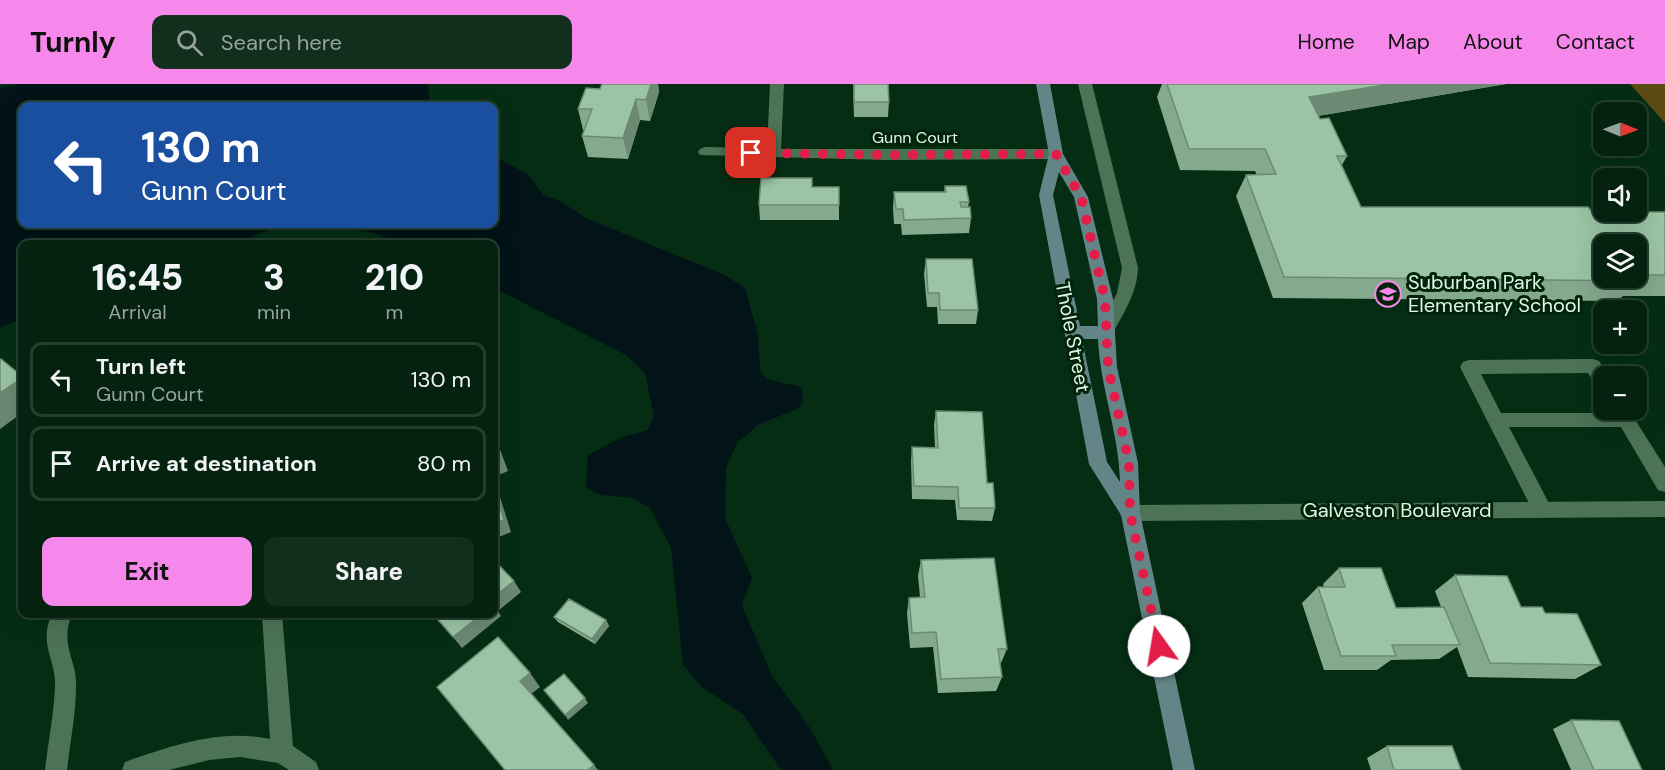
<!DOCTYPE html>
<html lang="en">
<head>
<meta charset="utf-8">
<style>
  :root { --surface:#04220f; --page:#122f1d; --text:#f1f3f6; --muted:#97a49e; --line:#253f2f; --accent:#f788eb }
  body { margin:0; font-family:"DM Sans",sans-serif; background:var(--page); color:var(--text); height:100vh; display:flex; flex-direction:column; font-size:22px; white-space:nowrap }
  * { box-sizing:border-box; margin:0 }
  p { font-size:20px; color:var(--muted) }
  .icon { flex:none; width:33px; height:33px; fill:none; stroke:currentColor; stroke-width:2; stroke-linecap:round; stroke-linejoin:round }
  .map { position:relative; flex:1; overflow:hidden }
  .panel { position:absolute; left:18px; top:156px; width:480px; height:378px; display:flex; flex-direction:column; background:var(--surface); border-radius:12px; box-shadow:0 6px 24px #0002,0 0 0 2px var(--line) }
  .panel>* { flex:none }
  .hud { position:absolute; left:18px; top:18px; width:480px; height:126px; border-radius:12px; box-shadow:0 6px 24px #0002,0 0 0 2px var(--line); background:#1a4fa0; color:#fff; overflow:hidden }
  .needle { width:39px; rotate:91deg }
  .controls { position:absolute; left:1593px; top:18px; display:grid; gap:12px }
  .controls a { display:grid; place-items:center; width:54px; height:54px; border-radius:12px; background:var(--surface); box-shadow:0 6px 24px #0002,0 0 0 2px var(--line); font-size:30px }
  .pin { position:absolute; display:grid; place-items:center; width:51px; height:51px; color:#fff; margin:-26px; border-radius:12px; box-shadow:0 3px 9px #0006 }
  .me { position:absolute; width:66px; margin:-33px; rotate:347deg; stroke-linejoin:round; filter:drop-shadow(0 0 4px #0008) }
  .turn { display:flex; align-items:center; gap:21px; height:126px; padding:0 24px; font-size:27px }
  .turn .icon { width:78px; height:78px; stroke-width:2.5 }
  .turn b { display:block; font-size:42px; line-height:51px }
  .eta { display:flex; justify-content:space-evenly; align-items:center; height:102px; text-align:center }
  .eta b { font-size:36px; font-weight:800; line-height:42px }
  .cta { display:flex; gap:12px; margin-top:auto; padding:12px 24px }
  .cta a { flex:1; height:69px; border-radius:12px; background:var(--accent); color:#111; font-size:24px; font-weight:800; line-height:69px; text-align:center }
  .cta a+a { background:var(--page); color:var(--text) }
  ul { padding:0; list-style:none }
  li { display:flex; align-items:center; gap:18px; height:75px; margin:0 12px 9px; padding:0 12px; border:3px solid var(--line); border-radius:12px }
  li div { flex:1 }
  li b { display:block; font-size:22px }
  li em { font-style:normal }
  header { display:flex; align-items:center; gap:36px; box-sizing:border-box; height:84px; padding:0 30px; background:var(--accent); color:#111 }
  header strong { font-size:28px }
  nav { display:flex; gap:33px; margin-inline-start:auto; font-size:21px }
  .search { width:420px; height:54px; background:var(--page); display:flex; align-items:center; gap:15px; box-sizing:border-box; padding:0 21px; border-radius:12px; color:var(--muted); font-size:22px }
  .map>svg:first-child { display:block }
  .green { fill:#5c4b13 }
  .water { fill:#021417 }
  .lines { fill:none; stroke-linecap:round; stroke-linejoin:round }
  .lane { fill:#4c7356; fill-rule:evenodd }
  .street { fill:#4c7356; fill-rule:evenodd }
  .secondary { fill:#648587; fill-rule:evenodd }
  .wall { fill:#84a98d; fill-rule:evenodd }
  .shaded-wall { fill:#6c8973 }
  .building { fill:#9ac4a4; stroke:#6c8973; stroke-width:1.5 }
  .route { stroke:#e11d48; stroke-width:10; stroke-dasharray:0 18 }
  .labels { text-anchor:middle; stroke-width:6; stroke-linejoin:round; paint-order:stroke }
  .far-street-label { font-size:16px; fill:#e1f7e6; stroke:#00230a }
  .poi-label { font-size:20px; fill:#e1f7e6; stroke:#00230a; text-anchor:start }
  .street-label { font-size:20px; fill:#e1f7e6; stroke:#00230a }
</style>
</head>
<body>
<header>
<strong>Turnly</strong>
<div class="search"><svg class="icon" aria-label="search" viewBox="0 0 24 24"><circle cx="10" cy="10" r="6"/><path d="M15 15l6 6"/></svg>Search here</div>
<nav><a>Home</a><a>Map</a><a>About</a><a>Contact</a></nav>
</header>
<div class="map">
<svg width="1665" height="686" viewBox="0 0 1665 686">
  <rect width="100%" height="100%" fill="#052d14"/>
  <!-- green -->
  <path class="green" d="M1630,0H1665V39Z"/>
  <!-- water -->
  <path class="water" d="M21,0H428L430,22H22V140H285L232,160H22V235L0,244V4Z
    M494,72L529,91L543,111L560,117L588,135L725,191L745,204L758,251L760,286L766,295L802,303L803,317L799,324L758,341L737,359L726,384L725,434L752,494L742,521L772,592L810,644L833,686H781L743,630L703,604L683,581L671,464L650,424L632,414L601,411L586,404L588,371L622,353L648,346L654,332L645,289L626,271L494,204V160H405L373,149L313,140H494Z"/>
  <g class="lines">
    <!-- lane -->
    <path class="lane" d="M1078,0H1092L1138,184C1137,210 1123,230 1111,252L1105,254L1099,252L1097,248L1117,209L1122,184Z
      M1593,275L1599,277L1609,292H1604V306L1598,304L1588,289L1481,290L1501,329H1613V326H1629L1665,383V408L1658,406L1621,343H1509L1552,425L1549,431L1542,433L1535,431L1460,283L1463,278L1469,276Z"/>
    <!-- street -->
    <path class="street" d="M770,0H784L781,65H1056L1063,70L1056,75L887,76L700,71L698,68L700,65L705,63L767,64Z
      M1665,417V433L1130,437L1123,435L1120,429L1123,423L1130,421Z
      M52,530H72C59,561 77,575 76,602C76,630 70,659 67,686H45C48,659 54,630 55,602C56,575 38,560 52,530Z
      M262,530H282L293,662L316,678L319,686H289L278,679L240,673L209,676L169,686H122L125,678L133,675C177,660 223,645 270,655Z"/>
    <!-- secondary -->
    <path class="secondary" d="M1036,0H1050L1063,70L1088,113L1113,215L1117,283L1138,379L1140,429L1195,686H1173L1121,431L1089,380L1039,111L1049,70ZM1059,88L1074,113L1097,215L1098,242H1080L1053,111ZM1082,255H1098C1100,303 1119,349 1120,398L1107,378Z"/>
  </g>
  <!-- wall -->
  <path class="wall" d="M602,0H658L659,8L650,37L640,36L628,75L588,73L582,52L585,46H583L578,25L600,5Z
    M853,0H888L889,18L888,33H854Z
    M1162,0H1506L1318,32L1347,72L1342,81L1361,123L1592,128H1665V212H1623L1617,217L1273,214L1236,112L1246,91H1257L1255,87L1180,86L1157,13ZM1636,160V194H1604Z
    M945,102L969,118L968,123L971,134L969,149L902,151L901,140H894L893,124L894,108H944Z
    M812,103H839V136H760L759,121Z
    M926,175L978,226L976,240H938L937,223H927L924,190Z
    M936,327L987,399L995,424L992,437L957,436L955,416L912,415L911,376L912,363L935,364L934,341Z
    M921,476L1007,565L1001,579H1000L1002,593L996,607L938,609L933,563L910,564L907,529L909,514L920,513L918,492Z
    M1339,484L1396,524L1441,523L1435,507L1455,491L1521,523L1545,529L1601,581L1575,595L1468,593L1457,563L1439,575L1391,576L1377,586H1324L1302,519L1318,503H1324L1323,500Z
    M554,533L606,536L609,542L595,560L558,538Z
    M1571,636L1642,686H1571L1553,645Z
    M1387,662L1461,686H1371L1367,674Z"/>
  <!-- shaded-wall -->
  <path class="shaded-wall" d="M651,0H658L659,8L650,37L646,16Z
    M1391,0H1506L1299,35L1309,13Z
    M636,15L640,36L628,75L623,54Z
    M22,294V329L0,345V309Z
    M494,354L501,368L508,387L494,393Z
    M494,394L511,448L494,455Z
    M514,497L521,508L498,527L501,532L462,564L453,553L482,530H494V513Z
    M606,536L609,542L595,560L592,555Z
    M530,589L540,603L531,610L520,597Z
    M585,614L588,619L568,636L565,631Z
    M594,681L598,686H588Z"/>
  <!-- building -->
  <path class="building" d="M602,0H651L646,16L636,15L623,54L582,52L592,25H578L586,4L600,5Z
    M854,0H888L889,18H854Z
    M1167,0H1391L1309,13L1320,35L1329,34L1347,72H1337L1361,123H1588L1592,128H1665V191H1636V160H1604V194H1635L1638,197L1284,193L1246,91L1276,90L1265,65H1189Z
    M761,94H812V103H839V121H759Z
    M945,102H966L969,118H960L961,123H970L971,134L904,136L903,125H896L894,108H946Z
    M926,175H972L978,226H940L939,209H928Z
    M1,275L22,292V294L0,309V276Z
    M936,327L982,328L987,399H993L995,424H959L958,403L914,402L912,363L938,364Z
    M494,354L501,374L494,377Z
    M494,404L504,436L494,440Z
    M994,474L1007,565H998L1002,593L941,595L936,548L912,549L909,514L925,513L921,476Z
    M494,476L514,497L494,513Z
    M1339,484H1381L1396,524L1444,523L1460,561H1392L1396,572H1341L1318,503H1345Z
    M1455,491L1507,492L1521,523H1542L1545,529L1577,530L1601,581L1490,579Z
    M569,515L606,536L592,555L554,533Z
    M433,530H482L453,553Z
    M498,553L530,589L520,597L594,681L588,686H505L437,603Z
    M564,590L585,614L565,631L544,606Z
    M1571,636L1619,637L1642,686H1594Z
    M1387,662H1452L1461,686H1394Z"/>
  <g class="lines">
    <!-- route -->
    <path class="route" d="M751,69L887,71L1056,70L1081,113L1105,215L1108,283L1129,379L1130,429L1159,562"/>
  </g>
  <!-- icons -->
  <defs>
    <g id="school-ring" transform="scale(1.35)"><circle r="9.5" fill="#00230a" stroke="#f788eb" stroke-width="1.5"/><path d="M0-5L7-2L0 1L-7-2ZM-4 1L0 2.5L4 1V4Q0 6-4 4Z" fill="#f788eb"/></g>
  </defs>
  <g fill-rule="evenodd">
    <use href="#school-ring" x="1388" y="210"/>
  </g>
  <g class="labels">
    <!-- far-street labels -->
    <g class="far-street-label">
      <text x="915" y="59">Gunn Court</text>
    </g>
    <!-- poi labels -->
    <g class="poi-label">
      <text x="1408" y="205">Suburban Park<tspan x="1408" dy="23">Elementary School</tspan></text>
    </g>
    <!-- street labels -->
    <g class="street-label">
      <text transform="translate(1073 253) rotate(79)" y="7">Thole Street</text>
      <text x="1397" y="433">Galveston Boulevard</text>
    </g>
  </g>
</svg>
<div class="controls">
<a><svg class="needle" viewBox="-14 -14 28 28"><path d="M0-13l5 13h-10z" fill="#e53935"/><path d="M0 13l5-13h-10z" fill="#97a49e"/></svg></a>
<a><svg class="icon" aria-label="sound" viewBox="0 0 24 24"><path d="M4 9h4l5-4v14l-5-4H4zM17 9q2 3 0 6"/></svg></a>
<a><svg class="icon" aria-label="layers" viewBox="0 0 24 24"><path d="M12 4l9 5-9 5-9-5zM3 14l9 5 9-5"/></svg></a>
<a>+</a>
<a>−</a>
</div>
<div class="pin" style="left:751px;top:69px;background:#d93025"><svg class="icon" aria-label="arrive" viewBox="0 0 24 24"><path d="M6 21V4h12l-3 4 3 4H6"/></svg></div>
<svg class="me" style="left:1159px;top:562px" viewBox="-20 -20 40 40"><circle r="19" fill="#fff"/><path d="M0-13L10 11 0 6-10 11z" fill="#e11d48"/></svg>
<div class="hud">
<div class="turn"><svg class="icon" aria-label="left" viewBox="0 0 24 24"><path d="M17 20v-9H6M10 6l-5 5 5 5"/></svg><div><b>130 m</b>Gunn Court</div></div>
</div>
<section class="panel">
<div class="eta">
<div><b>16:45</b><p>Arrival</p></div>
<div><b>3</b><p>min</p></div>
<div><b>210</b><p>m</p></div>
</div>
<ul>
<li><svg class="icon" aria-label="left" viewBox="0 0 24 24"><path d="M17 20v-9H6M10 6l-5 5 5 5"/></svg><div><b>Turn left</b><p>Gunn Court</p></div><em>130 m</em></li>
<li><svg class="icon" aria-label="arrive" viewBox="0 0 24 24"><path d="M6 21V4h12l-3 4 3 4H6"/></svg><div><b>Arrive at destination</b></div><em>80 m</em></li>
</ul>
<div class="cta"><a>Exit</a><a>Share</a></div>
</section>
</div>
</body>
</html>
